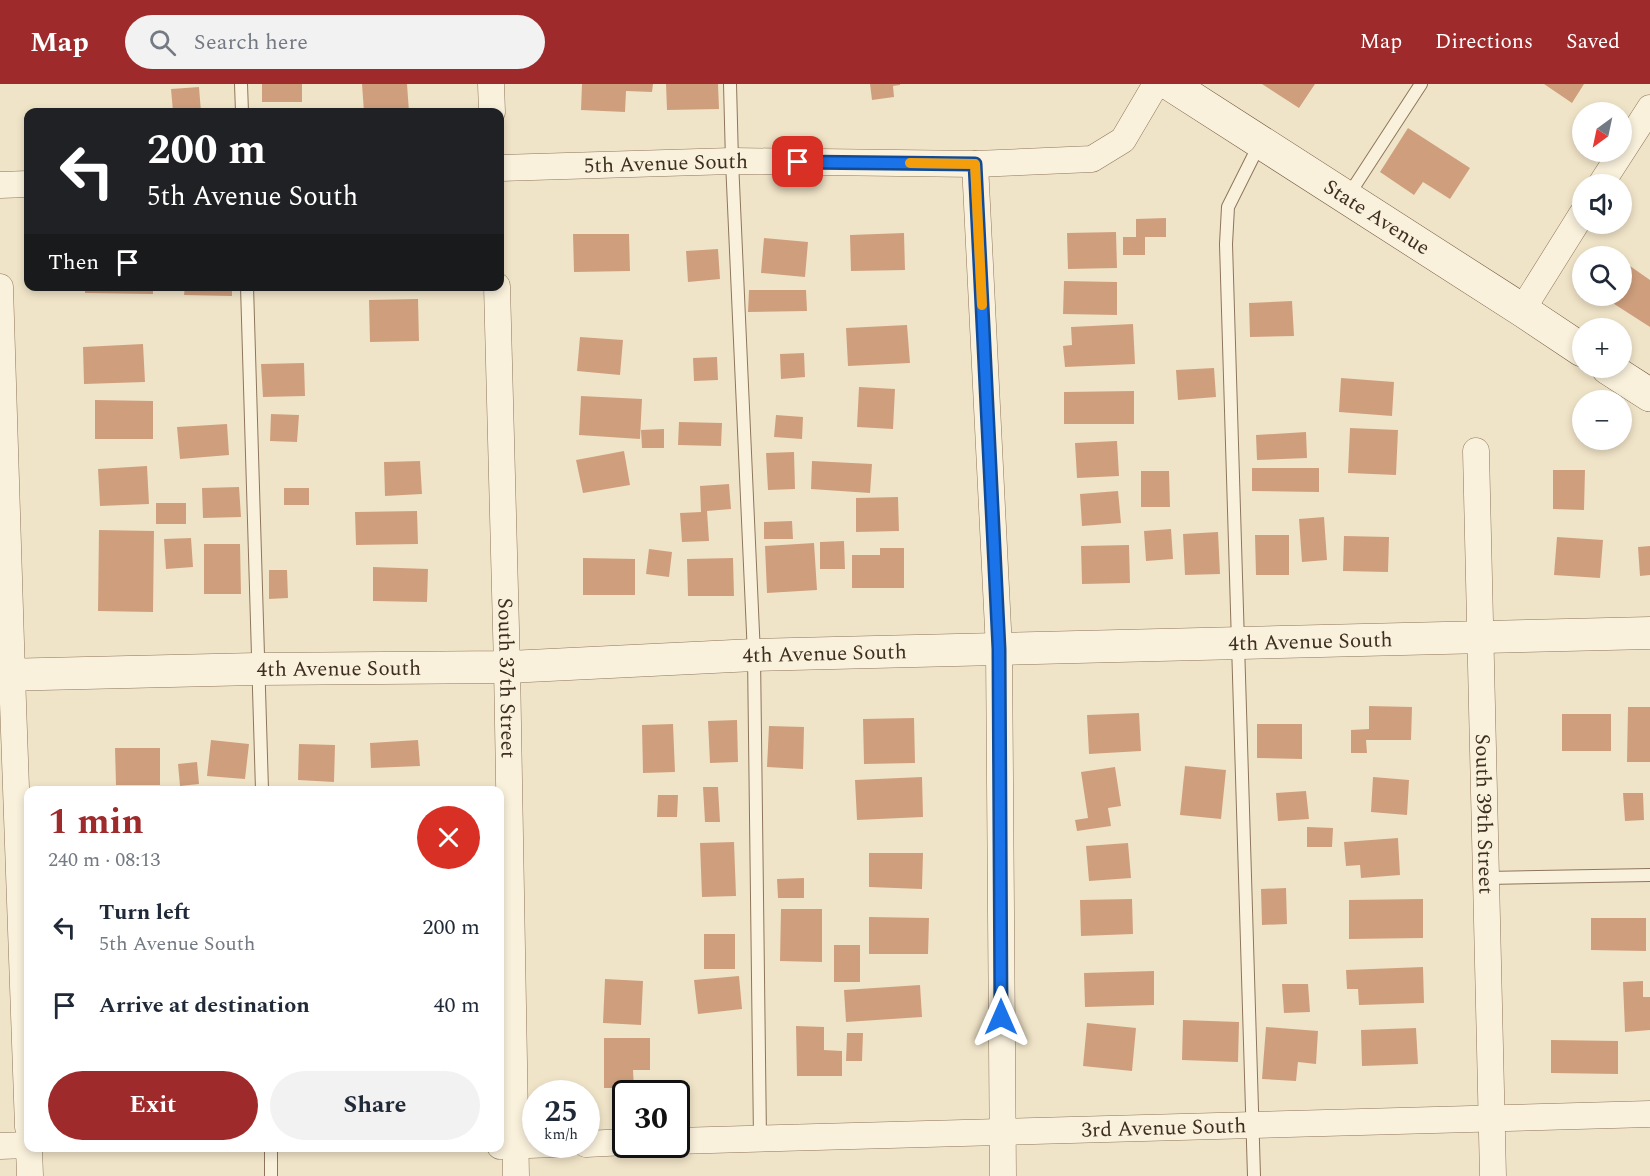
<!DOCTYPE html>
<html lang="en">
<head>
<meta charset="utf-8">
<style>
  :root { --surface:#fff; --page:#f2f2f3; --text:#1f2937; --muted:#747a83; --accent:#9e2a2b }
  body { margin:0; font-family:Spectral,serif; background:var(--page); color:var(--text); height:100vh; display:flex; flex-direction:column; font-size:22px; white-space:nowrap }
  * { box-sizing:border-box; margin:0 }
  p { font-size:20px; color:var(--muted) }
  .icon { flex:none; width:33px; height:33px; fill:none; stroke:currentColor; stroke-width:2; stroke-linecap:round; stroke-linejoin:round }
  .map { position:relative; flex:1; overflow:hidden }
  .side { position:absolute; left:24px; top:702px; width:480px; height:366px; display:flex; flex-direction:column; background:var(--surface); border-radius:12px; box-shadow:0 3px 9px #0003 }
  .side>* { flex:none }
  .top-card { position:absolute; left:24px; top:24px; width:480px; height:183px; border-radius:12px; box-shadow:0 3px 9px #0003; background:#202124; color:#fff; overflow:hidden }
  .needle { width:39px; rotate:213deg }
  .controls { position:absolute; left:1572px; top:18px; display:grid; gap:12px }
  .controls a { display:grid; place-items:center; width:60px; height:60px; border-radius:50%; background:var(--surface); box-shadow:0 3px 9px #0003; font-size:30px }
  .speed { position:absolute; left:522px; top:996px; display:flex; gap:12px; font-size:30px; font-weight:700; text-align:center }
  .speed>* { display:grid; place-content:center; width:78px; height:78px; border-radius:50%; background:var(--surface); box-shadow:0 3px 9px #0003; line-height:1 }
  .speed small { font-size:15px; font-weight:400 }
  .speed .limit { border:3px solid #111; border-radius:9px; background:#fff; color:#111 }
  .pin { position:absolute; display:grid; place-items:center; width:51px; height:51px; color:#fff; margin:-26px; border-radius:12px; box-shadow:0 3px 9px #0006 }
  .me { position:absolute; width:66px; margin:-33px; rotate:0deg; stroke-linejoin:round; filter:drop-shadow(0 0 4px #0008) }
  .turn { display:flex; align-items:center; gap:21px; height:126px; padding:0 24px; font-size:27px }
  .turn .icon { width:78px; height:78px; stroke-width:2.5 }
  .turn b { display:block; font-size:42px; line-height:51px }
  .then { display:flex; align-items:center; height:57px; padding:0 24px; background:#0003; gap:12px; font-size:22px }
  .round { display:grid; place-items:center; flex:none; width:63px; height:63px; border-radius:32px; background:var(--page) }
  .overview { display:flex; align-items:center; justify-content:space-between; height:102px; padding:0 24px }
  h1 { font-size:36px; font-weight:700; line-height:45px; color:var(--accent) }
  .cta { display:flex; gap:12px; margin-top:auto; padding:12px 24px }
  .cta a { flex:1; height:69px; border-radius:36px; background:var(--accent); color:#fff; font-size:24px; font-weight:700; line-height:69px; text-align:center }
  .cta a+a { background:var(--page); color:var(--text) }
  ul { padding:0; list-style:none }
  li { display:flex; align-items:center; gap:18px; height:78px; padding:0 24px }
  li div { flex:1 }
  li b { display:block; font-size:22px }
  li em { font-style:normal }
  header { display:flex; align-items:center; gap:36px; box-sizing:border-box; height:84px; padding:0 30px; background:var(--accent); color:#fff }
  header strong { font-size:28px }
  nav { display:flex; gap:33px; margin-inline-start:auto; font-size:21px }
  .search { width:420px; height:54px; background:var(--page); display:flex; align-items:center; gap:15px; box-sizing:border-box; padding:0 21px; border-radius:33px; color:var(--muted); font-size:22px }
  .map>svg:first-child { display:block }
  .building { fill:#cf9f7d }
  .lines { fill:none; stroke-linecap:round; stroke-linejoin:round }
  .service-casing { stroke:#8d765c; stroke-width:14 }
  .minor-casing { stroke:#8d765c; stroke-width:27 }
  .tertiary-casing { stroke:#8d765c; stroke-width:33 }
  .secondary-casing { stroke:#6f573f; stroke-width:34 }
  .service { stroke:#faf1dc; stroke-width:12 }
  .minor { stroke:#faf1dc; stroke-width:26 }
  .tertiary { stroke:#faf1dc; stroke-width:32 }
  .secondary { stroke:#faf1dc; stroke-width:33 }
  .route-casing { stroke:#114b97; stroke-width:15 }
  .route { stroke:#1a73e8; stroke-width:10 }
  .slow { stroke:#f59e0b; stroke-width:10 }
  .labels { text-anchor:middle; stroke-width:5; stroke-linejoin:round; paint-order:stroke }
  .street-label { font-size:21px; fill:#3d2e20; stroke:#f7eed8 }
</style>
</head>
<body>
<header>
<strong>Map</strong>
<div class="search"><svg class="icon" aria-label="search" viewBox="0 0 24 24"><circle cx="10" cy="10" r="6"/><path d="M15 15l6 6"/></svg>Search here</div>
<nav><a>Map</a><a>Directions</a><a>Saved</a></nav>
</header>
<div class="map">
<svg width="1650" height="1092" viewBox="0 0 1650 1092">
  <rect width="100%" height="100%" fill="#f0e4c8"/>
  <!-- building -->
  <path class="building" d="M262,0H302V18H262Z
    M362,0H407L409,28H364Z
    M582,0H653L652,8L626,7L625,28L581,26Z
    M666,0H718L719,25L667,26Z
    M870,0H900V1L893,2L894,13L872,16Z
    M1262,0H1315L1299,24Z
    M1544,0H1584L1572,19Z
    M199,3L201,28H173L171,5Z
    M1408,44L1470,84L1450,115L1423,98L1414,111L1380,88Z
    M1166,134V153H1145V171H1123V153H1136V135Z
    M1116,148L1117,184L1068,185L1067,149Z
    M904,149L905,186L851,187L850,151Z
    M573,150H629L630,187L574,188Z
    M764,154L808,158L805,193L761,189Z
    M718,165L720,195L688,198L686,167Z
    M1630,182L1650,196V243L1608,216L1611,212H1622V195Z
    M1064,197L1117,198V231L1063,230Z
    M85,202H153V210L85,209Z
    M185,202H232V212L184,211Z
    M749,206H806L807,227L748,228Z
    M418,215L419,257L370,258L369,216Z
    M1292,217L1294,252L1250,253L1249,219Z
    M1133,240L1135,280L1065,283L1063,262L1072,261L1071,243Z
    M907,241L910,279L848,282L846,244Z
    M580,253L623,256L620,291L577,287Z
    M143,260L145,298L84,300L83,263Z
    M804,269L805,293L781,295L780,270Z
    M717,273L718,296L694,297L693,274Z
    M304,279L305,312L263,313L261,280Z
    M1214,284L1216,313L1178,316L1176,286Z
    M1341,294L1394,298L1392,332L1339,328Z
    M859,303L895,305L893,345L857,343Z
    M1134,307V340H1064V308Z
    M581,312L642,315L640,355L579,351Z
    M95,316L153,317V355H95Z
    M271,330L299,331L297,358L270,357Z
    M776,331L803,333L802,355L774,353Z
    M679,338L722,339L721,362L678,361Z
    M227,340L229,371L180,375L177,343Z
    M1350,344L1398,346L1396,391L1348,389Z
    M664,345V364H642L641,346Z
    M1306,348L1307,374L1257,376L1256,351Z
    M1117,357L1119,392L1077,394L1075,359Z
    M624,367L630,401L583,409L576,376Z
    M794,368L795,405L768,406L766,369Z
    M420,377L422,410L385,412L384,378Z
    M812,377L872,380L870,409L811,405Z
    M147,382L149,420L100,422L98,385Z
    M1252,384H1319V408L1252,407Z
    M1553,386H1585L1584,426L1553,425Z
    M1141,387H1169L1170,423H1141Z
    M729,400L731,425L707,427L709,457L682,458L680,429L701,428L700,402Z
    M239,403L241,433L203,434L202,404Z
    M284,404H309V421H284Z
    M1118,407L1121,439L1082,442L1080,410Z
    M898,413L899,447L856,448V414Z
    M156,419H186V440H156Z
    M417,427L418,460L356,461L355,428Z
    M1324,433L1327,476L1302,478L1299,435Z
    M792,437L793,455H764V438Z
    M1171,445L1173,475L1146,477L1144,447Z
    M99,446L154,447L153,528L98,527Z
    M1218,448L1220,490L1185,491L1183,450Z
    M1255,451H1289V491H1256Z
    M1344,452L1389,453L1388,488L1343,487Z
    M1557,453L1603,456L1600,494L1554,491Z
    M191,454L193,483L166,485L164,455Z
    M844,457L845,485H820V458Z
    M814,459L817,506L767,509L765,462Z
    M204,460H240L241,510H204Z
    M1129,461L1130,499L1082,500L1081,462Z
    M1650,462V491L1640,492L1638,463Z
    M880,464H904V504H852V471H880Z
    M649,465L672,468L669,493L646,490Z
    M583,474L635,475V511H583Z
    M733,474L734,512H688L687,475Z
    M373,483L428,485L427,518L373,517Z
    M269,486H287L288,514L269,515Z
    M1369,622L1412,623L1411,656H1366L1367,669H1351V646L1369,645Z
    M1628,623H1650V678H1627Z
    M1139,629L1141,667L1089,670L1087,631Z
    M1562,630H1611V667H1562Z
    M914,634L915,679L864,680L863,635Z
    M737,636L738,678L710,679L708,637Z
    M673,640L675,688L643,689L642,641Z
    M1257,640H1302V675L1257,674Z
    M769,642L804,643L803,685L767,683Z
    M211,656L249,660L245,695L207,692Z
    M418,656L420,682L371,684L370,659Z
    M299,660L335,661L334,698L298,696Z
    M115,664H160V701H116Z
    M197,678L199,700L180,702L178,680Z
    M1185,682L1226,686L1221,735L1180,731Z
    M1115,683L1121,722L1108,724L1111,742L1077,747L1075,736L1088,734L1081,688Z
    M922,693L923,733L857,736L855,696Z
    M1373,693L1409,696L1407,731L1371,728Z
    M703,703H718L720,738H705Z
    M1306,707L1309,735L1278,737L1276,709Z
    M1623,709H1643L1644,736L1625,737Z
    M658,711H678L677,733H657Z
    M1307,743L1333,744L1332,763H1307Z
    M1398,754L1400,791L1361,794L1360,781L1346,782L1344,758Z
    M734,758L736,812L702,813L700,759Z
    M1128,759L1131,794L1089,797L1086,762Z
    M869,769H923L922,805L869,803Z
    M804,794V814H778L777,795Z
    M1286,804L1287,840L1262,841L1261,805Z
    M1132,815L1133,850L1081,852L1080,816Z
    M1423,815V854L1349,855V816Z
    M781,825H822V878L780,877Z
    M869,833L929,834L928,870H869Z
    M1591,834H1646V867L1591,866Z
    M704,850H735V885H704Z
    M834,861H860V898H834Z
    M1423,883L1424,919L1359,921L1358,905H1347L1346,886Z
    M1154,887V921L1085,923L1084,889Z
    M739,892L742,925L698,930L694,896Z
    M605,895L643,897L641,941L603,939Z
    M1643,897V913H1650V946L1625,948L1623,898Z
    M1282,900H1308L1310,928L1284,929Z
    M920,901L922,933L846,938L844,906Z
    M1183,936L1239,938L1238,978L1182,976Z
    M1087,939L1136,944L1132,987L1083,982Z
    M796,942L824,943V966L842,967V992H797Z
    M1266,943L1318,947L1316,980L1298,978L1296,997L1262,995Z
    M1416,944L1418,980L1362,982L1361,946Z
    M847,949H863L862,977H846Z
    M604,954H650V986H633L634,1004H604Z
    M1551,956L1618,957V990L1551,989Z"/>
  <g class="lines">
    <!-- service casing -->
    <g class="service-casing">
      <path id="service" d="M241,0L242,28
        M730,0L732,77L754,571L760,1055
        M1348,112L1421,0
        M247,202L262,706
        M1487,794L1650,791
        M271,1064V1092
        M1254,1092L1226,160L1228,123L1260,59"/>
    </g>
    <!-- minor casing -->
    <g class="minor-casing">
      <g id="minor">
        <path d="M491,0L492,28"/>
        <path d="M975,80L999,565L1003,1092"/>
        <path id="s1" d="M500,84L732,77L975,80L1092,75L1123,56L1156,0"/>
        <path d="M1601,100L1650,24"/>
        <path d="M0,101L28,100"/>
        <path id="s2" d="M497,202L507,583L516,1092"/>
        <path d="M0,203L12,591L28,1043"/>
        <path d="M1522,226L1582,130"/>
        <path id="s3" d="M1476,367L1493,1092"/>
        <path id="s4" d="M676,1057L1650,1030"/>
        <path d="M586,1060L626,1058"/>
        <path d="M0,1062L28,1061"/>
        <path d="M500,1062L556,1060"/>
        <path d="M29,1064L30,1092"/>
      </g>
    </g>
    <!-- tertiary casing -->
    <g class="tertiary-casing">
      <g id="tertiary">
        <path id="s5" d="M0,591L259,585L507,583L754,571L1650,549"/>
      </g>
    </g>
    <!-- secondary casing -->
    <g class="secondary-casing">
      <g id="secondary">
        <path id="s6" d="M1170,0L1522,226L1582,266"/>
        <path d="M1608,284L1650,311"/>
      </g>
    </g>
    <!-- service -->
    <use href="#service" class="service"/>
    <!-- minor -->
    <use href="#minor" class="minor"/>
    <!-- tertiary -->
    <use href="#tertiary" class="tertiary"/>
    <!-- secondary -->
    <use href="#secondary" class="secondary"/>
  </g>
  <g class="lines">
    <!-- route casing -->
    <g class="route-casing">
      <path id="route" d="M798,78L975,80L999,565L1001,933"/>
    </g>
    <!-- route -->
    <use href="#route" class="route"/>
    <!-- slow -->
    <path class="slow" d="M910,79L975,80L982,221"/>
  </g>
  <g class="labels">
    <!-- street labels -->
    <g class="street-label">
      <text dy="7" stroke="none"><textPath href="#s1" startOffset="166">5th Avenue South</textPath></text>
      <text dy="7" stroke="none"><textPath href="#s6" startOffset="246">State Avenue</textPath></text>
      <text dy="7" stroke="none"><textPath href="#s5" startOffset="1311">4th Avenue South</textPath></text>
      <text dy="7" stroke="none"><textPath href="#s5" startOffset="825">4th Avenue South</textPath></text>
      <text dy="7" stroke="none"><textPath href="#s5" startOffset="339">4th Avenue South</textPath></text>
      <text dy="7" stroke="none"><textPath href="#s2" startOffset="392">South 37th Street</textPath></text>
      <text dy="7" stroke="none"><textPath href="#s3" startOffset="363">South 39th Street</textPath></text>
      <text dy="7" stroke="none"><textPath href="#s4" startOffset="488">3rd Avenue South</textPath></text>
    </g>
  </g>
</svg>
<div class="controls">
<a><svg class="needle" viewBox="-14 -14 28 28"><path d="M0-13l5 13h-10z" fill="#e53935"/><path d="M0 13l5-13h-10z" fill="#747a83"/></svg></a>
<a><svg class="icon" aria-label="sound" viewBox="0 0 24 24"><path d="M4 9h4l5-4v14l-5-4H4zM17 9q2 3 0 6"/></svg></a>
<a><svg class="icon" aria-label="search" viewBox="0 0 24 24"><circle cx="10" cy="10" r="6"/><path d="M15 15l6 6"/></svg></a>
<a>+</a>
<a>−</a>
</div>
<div class="speed"><div>25<small>km/h</small></div><div class="limit">30</div></div>
<div class="pin" style="left:798px;top:78px;background:#d93025"><svg class="icon" aria-label="arrive" viewBox="0 0 24 24"><path d="M6 21V4h12l-3 4 3 4H6"/></svg></div>
<svg class="me" style="left:1001px;top:933px" viewBox="-20 -20 40 40"><path d="M0-17L14 15 0 8-14 15z" fill="#1a73e8" stroke="#fff" stroke-width="4"/></svg>
<div class="top-card">
<div class="turn"><svg class="icon" aria-label="left" viewBox="0 0 24 24"><path d="M17 20v-9H6M10 6l-5 5 5 5"/></svg><div><b>200 m</b>5th Avenue South</div></div>
<div class="then">Then<svg class="icon" aria-label="arrive" viewBox="0 0 24 24"><path d="M6 21V4h12l-3 4 3 4H6"/></svg></div>
</div>
<section class="side">
<div class="overview"><div><h1>1 min</h1><p>240 m · 08:13</p></div><a class="round" style="background:#d93025;color:#fff"><svg class="icon" aria-label="close" viewBox="0 0 24 24"><path d="M6 6l12 12M18 6L6 18"/></svg></a></div>
<ul>
<li><svg class="icon" aria-label="left" viewBox="0 0 24 24"><path d="M17 20v-9H6M10 6l-5 5 5 5"/></svg><div><b>Turn left</b><p>5th Avenue South</p></div><em>200 m</em></li>
<li><svg class="icon" aria-label="arrive" viewBox="0 0 24 24"><path d="M6 21V4h12l-3 4 3 4H6"/></svg><div><b>Arrive at destination</b></div><em>40 m</em></li>
</ul>
<div class="cta"><a>Exit</a><a>Share</a></div>
</section>
</div>
</body>
</html>
